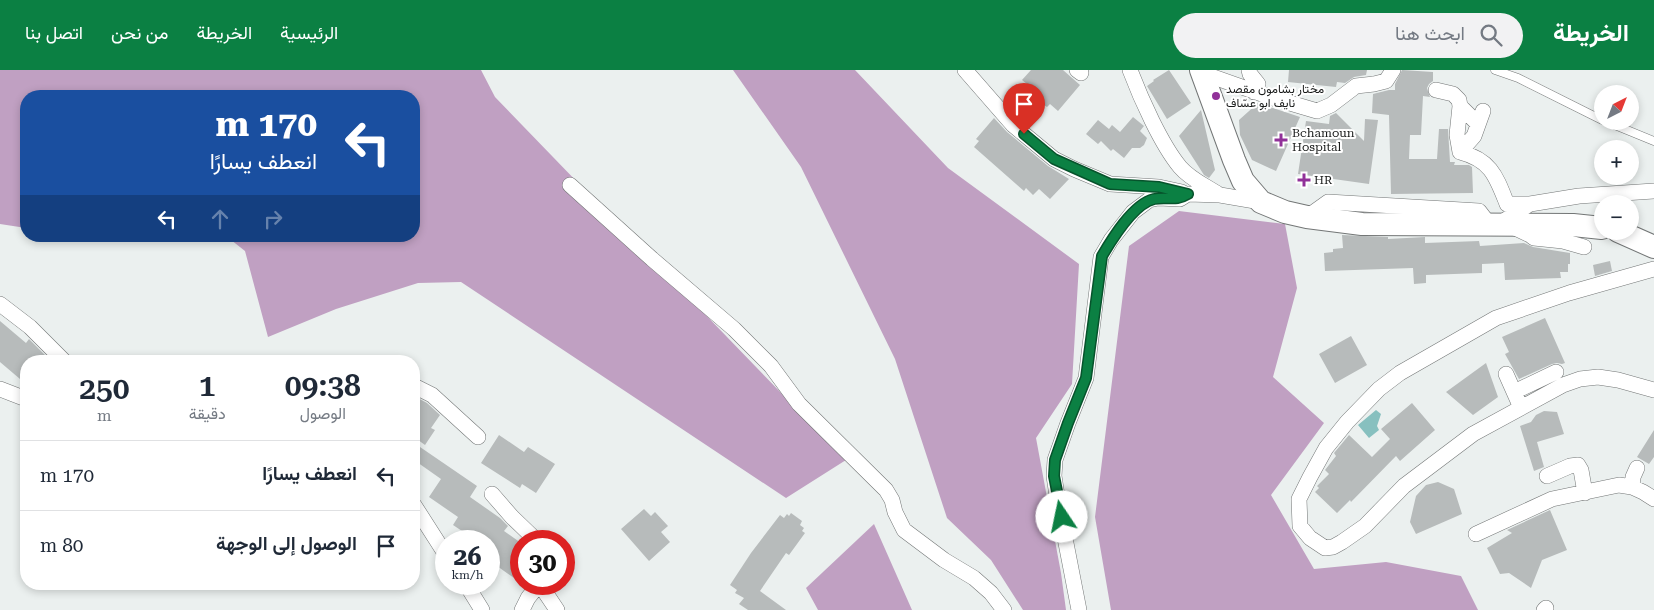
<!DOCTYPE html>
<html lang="ar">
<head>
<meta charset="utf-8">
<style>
  :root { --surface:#fff; --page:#f2f2f3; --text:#1f2937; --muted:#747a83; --line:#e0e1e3; --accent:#0b8043 }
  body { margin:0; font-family:"Roboto Serif",Vazirmatn,serif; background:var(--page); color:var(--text); direction:rtl; height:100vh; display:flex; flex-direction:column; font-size:19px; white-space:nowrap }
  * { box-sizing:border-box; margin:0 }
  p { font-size:16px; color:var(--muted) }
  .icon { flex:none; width:28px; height:28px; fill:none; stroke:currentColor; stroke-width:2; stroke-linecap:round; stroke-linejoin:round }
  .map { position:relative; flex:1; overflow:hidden; direction:ltr }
  .drawer { position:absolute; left:20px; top:285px; width:400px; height:235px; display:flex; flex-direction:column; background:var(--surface); border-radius:20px; box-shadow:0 2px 8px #0003; direction:rtl }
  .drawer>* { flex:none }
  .hud { position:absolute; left:20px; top:20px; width:400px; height:152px; border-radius:20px; box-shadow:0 2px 8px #0003; direction:rtl; background:#1a4fa0; color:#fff; overflow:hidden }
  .needle { width:32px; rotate:42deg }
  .buttons { position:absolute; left:1594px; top:15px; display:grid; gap:10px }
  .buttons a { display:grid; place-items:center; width:45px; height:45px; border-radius:50%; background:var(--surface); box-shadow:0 2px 8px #0003; font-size:25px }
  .speed { position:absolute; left:435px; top:460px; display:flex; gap:10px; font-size:25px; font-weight:700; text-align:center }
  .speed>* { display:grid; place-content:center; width:65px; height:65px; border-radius:50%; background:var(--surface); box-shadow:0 2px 8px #0003; line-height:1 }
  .speed small { font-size:12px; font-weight:400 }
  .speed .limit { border:8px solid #d22; background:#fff; color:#111 }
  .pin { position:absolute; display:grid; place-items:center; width:42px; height:42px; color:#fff; margin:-51px -21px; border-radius:50% 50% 50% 0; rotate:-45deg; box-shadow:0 0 5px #0007 }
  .pin .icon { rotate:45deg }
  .me { position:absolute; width:55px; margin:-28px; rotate:349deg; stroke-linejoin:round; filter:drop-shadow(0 0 4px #0008) }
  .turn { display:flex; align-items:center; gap:18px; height:105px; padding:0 20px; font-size:22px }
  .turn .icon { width:65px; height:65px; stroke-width:2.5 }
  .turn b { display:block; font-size:35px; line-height:42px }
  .lanes { display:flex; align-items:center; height:48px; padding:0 20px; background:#0003; justify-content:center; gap:25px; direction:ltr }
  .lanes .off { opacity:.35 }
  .eta { display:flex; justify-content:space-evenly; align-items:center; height:85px; text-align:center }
  .eta b { font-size:30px; font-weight:600; line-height:35px }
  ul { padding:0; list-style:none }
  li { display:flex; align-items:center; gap:15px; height:70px; padding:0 20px; border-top:1px solid var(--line) }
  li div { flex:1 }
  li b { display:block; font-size:19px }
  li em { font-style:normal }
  header { display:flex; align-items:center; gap:30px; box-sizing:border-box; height:70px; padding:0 25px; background:var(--accent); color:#fff }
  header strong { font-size:24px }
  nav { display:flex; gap:28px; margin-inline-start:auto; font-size:18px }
  .search { width:350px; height:45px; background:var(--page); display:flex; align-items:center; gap:12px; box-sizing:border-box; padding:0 18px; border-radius:28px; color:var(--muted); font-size:19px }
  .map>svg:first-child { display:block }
  .forest { fill:#c0a0c2 }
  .water { fill:#87c0bf }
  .building { fill:#b7bbbb }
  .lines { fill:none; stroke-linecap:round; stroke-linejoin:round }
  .service-casing { stroke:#737676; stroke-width:9 }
  .minor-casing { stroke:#737676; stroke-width:16 }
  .secondary-casing { stroke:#737676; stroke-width:24 }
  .service { stroke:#fff; stroke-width:8 }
  .minor { stroke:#fff; stroke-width:15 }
  .secondary { stroke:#fff; stroke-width:22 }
  .route-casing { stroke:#07532c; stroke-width:12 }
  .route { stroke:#0b8043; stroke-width:9 }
  .poi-dot { fill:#913199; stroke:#fff; stroke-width:2 }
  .labels { text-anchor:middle; stroke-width:4; stroke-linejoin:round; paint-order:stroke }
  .poi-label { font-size:12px; fill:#171918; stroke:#fff; text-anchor:start }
</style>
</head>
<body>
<header>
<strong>الخريطة</strong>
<div class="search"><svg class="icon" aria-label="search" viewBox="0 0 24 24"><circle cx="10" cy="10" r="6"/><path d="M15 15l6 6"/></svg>ابحث هنا</div>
<nav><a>الرئيسية</a><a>الخريطة</a><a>من نحن</a><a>اتصل بنا</a></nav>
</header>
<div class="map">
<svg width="1654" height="540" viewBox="0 0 1654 540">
  <rect width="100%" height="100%" fill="#ebf0ef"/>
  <!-- forest -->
  <path class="forest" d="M0,0H481L495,27L846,390L786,428L461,212L418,213L336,239L268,267L245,181L226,166H414V26H26V158L0,154Z
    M733,0H855L948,98L1079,194L1072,314L1036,368L1061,503L1066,540H1023L991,490L947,448L895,289L801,97Z
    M1179,141L1285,154L1297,218L1273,307L1324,353L1271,425L1314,499L1386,492L1461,506L1478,540H1111L1095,447L1129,176Z
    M874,454L912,540H818L806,518Z"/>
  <!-- water -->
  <path class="water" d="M1376,340L1381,344L1377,356L1379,360L1369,368L1358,355Z"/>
  <!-- building -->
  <path class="building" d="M1031,0H1063L1080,15L1058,41L1050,34L1047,37L1044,35L1042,37L1029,26L1031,24L1029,22L1032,18L1022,10Z
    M1169,0L1191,33L1167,49L1147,16L1154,11L1153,10Z
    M1289,0H1367L1366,5L1354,7L1345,13L1337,12L1336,17L1288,12Z
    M1402,0L1433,2V11L1429,14L1427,18L1430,27L1423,26L1421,65H1410L1409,89H1437L1439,59H1448L1450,92H1455L1454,95H1469L1472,97L1473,123L1391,124L1389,45L1372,43L1373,24L1389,20H1395V14Z
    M1258,33L1300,47L1276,101L1252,90L1240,65L1239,50Z
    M1201,40L1215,100L1209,108L1204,105L1179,66Z
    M1336,43L1364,71L1365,49L1378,50L1369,114L1298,104L1306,51L1329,54L1330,46Z
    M1133,47L1144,56L1140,61L1147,68L1144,75L1140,78H1132L1124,88L1113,79L1111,81L1101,71L1098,74L1086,64L1098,50L1109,59L1112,55L1120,62Z
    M994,48L1007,62L1048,96L1069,109L1050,129L1039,119L1033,125L1026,118L1024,121L974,77L979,71L976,69Z
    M1342,165L1388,167V169L1425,167V173L1479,171L1480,176L1524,173L1533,177L1570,183V194H1568V202H1560L1561,208L1505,210L1504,193L1482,194V203L1426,205V213L1414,214L1413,198L1325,201L1324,183L1333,182V179L1343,178Z
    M1610,191L1612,201L1595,206L1593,195Z
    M1545,248L1565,293L1562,294L1557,293L1552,294L1519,309L1505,284L1509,282L1502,267Z
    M0,251L26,273L29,269L51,291H26V301L20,309L0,292Z
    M1351,266L1367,295L1335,313L1319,284Z
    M1486,293L1498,327L1473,345L1446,322Z
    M414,326L427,333L440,345L431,358L435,360L425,375L414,367Z
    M1412,333L1435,360L1400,391L1396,386L1351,432L1350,430L1337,443L1315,422L1319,418L1317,416L1329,404L1325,400L1336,386L1334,383L1349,365L1372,387L1390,369L1381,359Z
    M1544,341L1557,342L1564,364L1537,372L1544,397L1534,401L1520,356L1531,352L1536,345Z
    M1654,360V387L1649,394L1637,387Z
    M499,365L524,382L528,377L555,394L536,423L522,414L520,418L481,393Z
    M420,377L477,416L470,427L500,448L508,456L504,461L521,473V513L490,491L495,484L489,480V471H477L453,455L458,447L429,427L441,409L414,390V386Z
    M1438,412L1454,419L1462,444L1416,464L1410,452L1416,426L1426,415Z
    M644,439L651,446L655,442L668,456L661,462L670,472L649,491L621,459Z
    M1550,440L1567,480L1542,490L1531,518L1509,503L1500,504L1487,478L1512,463L1507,460Z
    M791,443L802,451L800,455L804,458L802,461L805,463L789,485L786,483L760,521L786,540H748L739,534L744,528L735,523L737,520L730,515L751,483L780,445L784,448L787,444L789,446Z"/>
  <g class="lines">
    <!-- service casing -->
    <g class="service-casing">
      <path id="service" d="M1495,0L1518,8L1602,50
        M1605,51L1654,71"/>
    </g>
    <!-- minor casing -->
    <g class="minor-casing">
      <path id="minor" d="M965,0L1013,55L1054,89L1074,99L1110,114L1159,117L1182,122
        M1077,0L1081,3
        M1130,0C1141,29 1161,74 1180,97C1190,109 1206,116 1218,124
        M1249,0L1250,4L1258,14L1254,22
        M1202,3L1273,28L1317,41L1331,35L1356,16L1374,14L1386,11L1393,0
        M1436,20L1453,24L1459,30L1460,36L1478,54
        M1460,36L1457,65L1460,82
        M1460,82C1491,90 1496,106 1507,134H1530
        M1460,82L1474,66L1483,41
        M570,115L652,189L734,259L771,296L799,334L886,420L892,430L895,442L904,460L944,490L974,508L991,523L1004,540
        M1307,147L1328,132L1479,141L1489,154
        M1499,154L1530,134L1579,126L1654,121
        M1513,157L1530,165L1534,168L1563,171L1584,177
        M1654,199L1569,223L1496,248L1400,303L1379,319L1347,352L1326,378L1310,407L1299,429L1300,456L1310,468L1325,478L1333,477L1342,472L1365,456L1404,416L1473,364L1563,315L1580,309L1598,307L1618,310L1654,320
        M0,234L30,257L64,291
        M1506,304L1518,331
        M414,316L432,325L478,367
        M0,319L26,329
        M1514,322L1556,302
        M1547,406L1570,396L1578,395L1581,400L1585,423
        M1632,417L1633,407L1637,398
        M492,424L512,447L537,471
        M414,435L446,485
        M1476,464L1552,429L1619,415L1632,417L1643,422L1654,429
        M466,514L482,540
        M544,514L543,519L557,540
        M522,540L528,528L539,514
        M1079,540L1058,432L1054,406L1055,390L1068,353L1086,308L1101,187L1111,170L1133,142L1149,130L1158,128L1180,129L1188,124L1220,125L1261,132
        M1544,540L1546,538"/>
    </g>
    <!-- secondary casing -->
    <g class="secondary-casing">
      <path id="secondary" d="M1201,0L1234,90L1243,111L1261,132L1285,142L1307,147L1362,154L1573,155L1602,158
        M1618,161L1654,177"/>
    </g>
    <!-- service -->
    <use href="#service" class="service"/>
    <!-- minor -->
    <use href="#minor" class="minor"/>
    <!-- secondary -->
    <use href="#secondary" class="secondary"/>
  </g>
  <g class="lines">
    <!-- route casing -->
    <g class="route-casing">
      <path id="route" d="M1024,64L1054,89L1110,114L1159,117L1188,124C1175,132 1168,126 1154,129C1133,134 1112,169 1102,186L1086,308L1068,353L1055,390L1054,406L1062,447"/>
    </g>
    <!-- route -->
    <use href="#route" class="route"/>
  </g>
  <!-- markers -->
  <g class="poi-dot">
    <circle cx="1216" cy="26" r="5"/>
    <path d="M1278.5 62.5h5v5h5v5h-5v5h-5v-5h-5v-5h5z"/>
    <path d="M1301.5 102.5h5v5h5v5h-5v5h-5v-5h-5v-5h5z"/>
  </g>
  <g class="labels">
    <!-- poi labels -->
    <g class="poi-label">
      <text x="1226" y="23">مختار بشامون مقصد<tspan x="1226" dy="14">نايف ابو عسّاف</tspan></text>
      <text x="1292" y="67">Bchamoun<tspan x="1292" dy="14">Hospital</tspan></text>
      <text x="1314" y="114">HR</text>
    </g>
  </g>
</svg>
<div class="buttons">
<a><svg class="needle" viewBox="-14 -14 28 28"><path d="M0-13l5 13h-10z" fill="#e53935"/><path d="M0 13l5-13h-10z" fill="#747a83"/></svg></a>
<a>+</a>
<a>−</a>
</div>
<div class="speed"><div>26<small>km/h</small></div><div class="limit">30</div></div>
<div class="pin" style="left:1024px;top:64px;background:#d93025"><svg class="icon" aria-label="arrive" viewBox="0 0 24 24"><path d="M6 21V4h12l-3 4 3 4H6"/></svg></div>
<svg class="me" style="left:1062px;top:447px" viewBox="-20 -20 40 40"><circle r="19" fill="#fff"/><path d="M0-13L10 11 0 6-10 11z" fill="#0b8043"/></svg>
<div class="hud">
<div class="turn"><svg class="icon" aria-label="left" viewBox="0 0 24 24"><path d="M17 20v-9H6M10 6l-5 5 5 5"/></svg><div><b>170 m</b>انعطف يسارًا</div></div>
<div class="lanes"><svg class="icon" aria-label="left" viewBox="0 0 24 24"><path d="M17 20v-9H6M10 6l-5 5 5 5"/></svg><svg class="icon off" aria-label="ahead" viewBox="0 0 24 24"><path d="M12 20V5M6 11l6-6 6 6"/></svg><svg class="icon off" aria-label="right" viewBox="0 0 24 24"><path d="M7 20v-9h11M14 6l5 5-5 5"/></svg></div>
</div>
<section class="drawer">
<div class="eta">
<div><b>09:38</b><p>الوصول</p></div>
<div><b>1</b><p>دقيقة</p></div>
<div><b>250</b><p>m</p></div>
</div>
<ul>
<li><svg class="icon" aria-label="left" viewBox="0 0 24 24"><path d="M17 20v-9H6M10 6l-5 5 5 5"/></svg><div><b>انعطف يسارًا</b></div><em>170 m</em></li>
<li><svg class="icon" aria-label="arrive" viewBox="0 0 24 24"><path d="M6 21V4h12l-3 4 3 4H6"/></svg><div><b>الوصول إلى الوجهة</b></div><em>80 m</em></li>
</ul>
</section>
</div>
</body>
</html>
